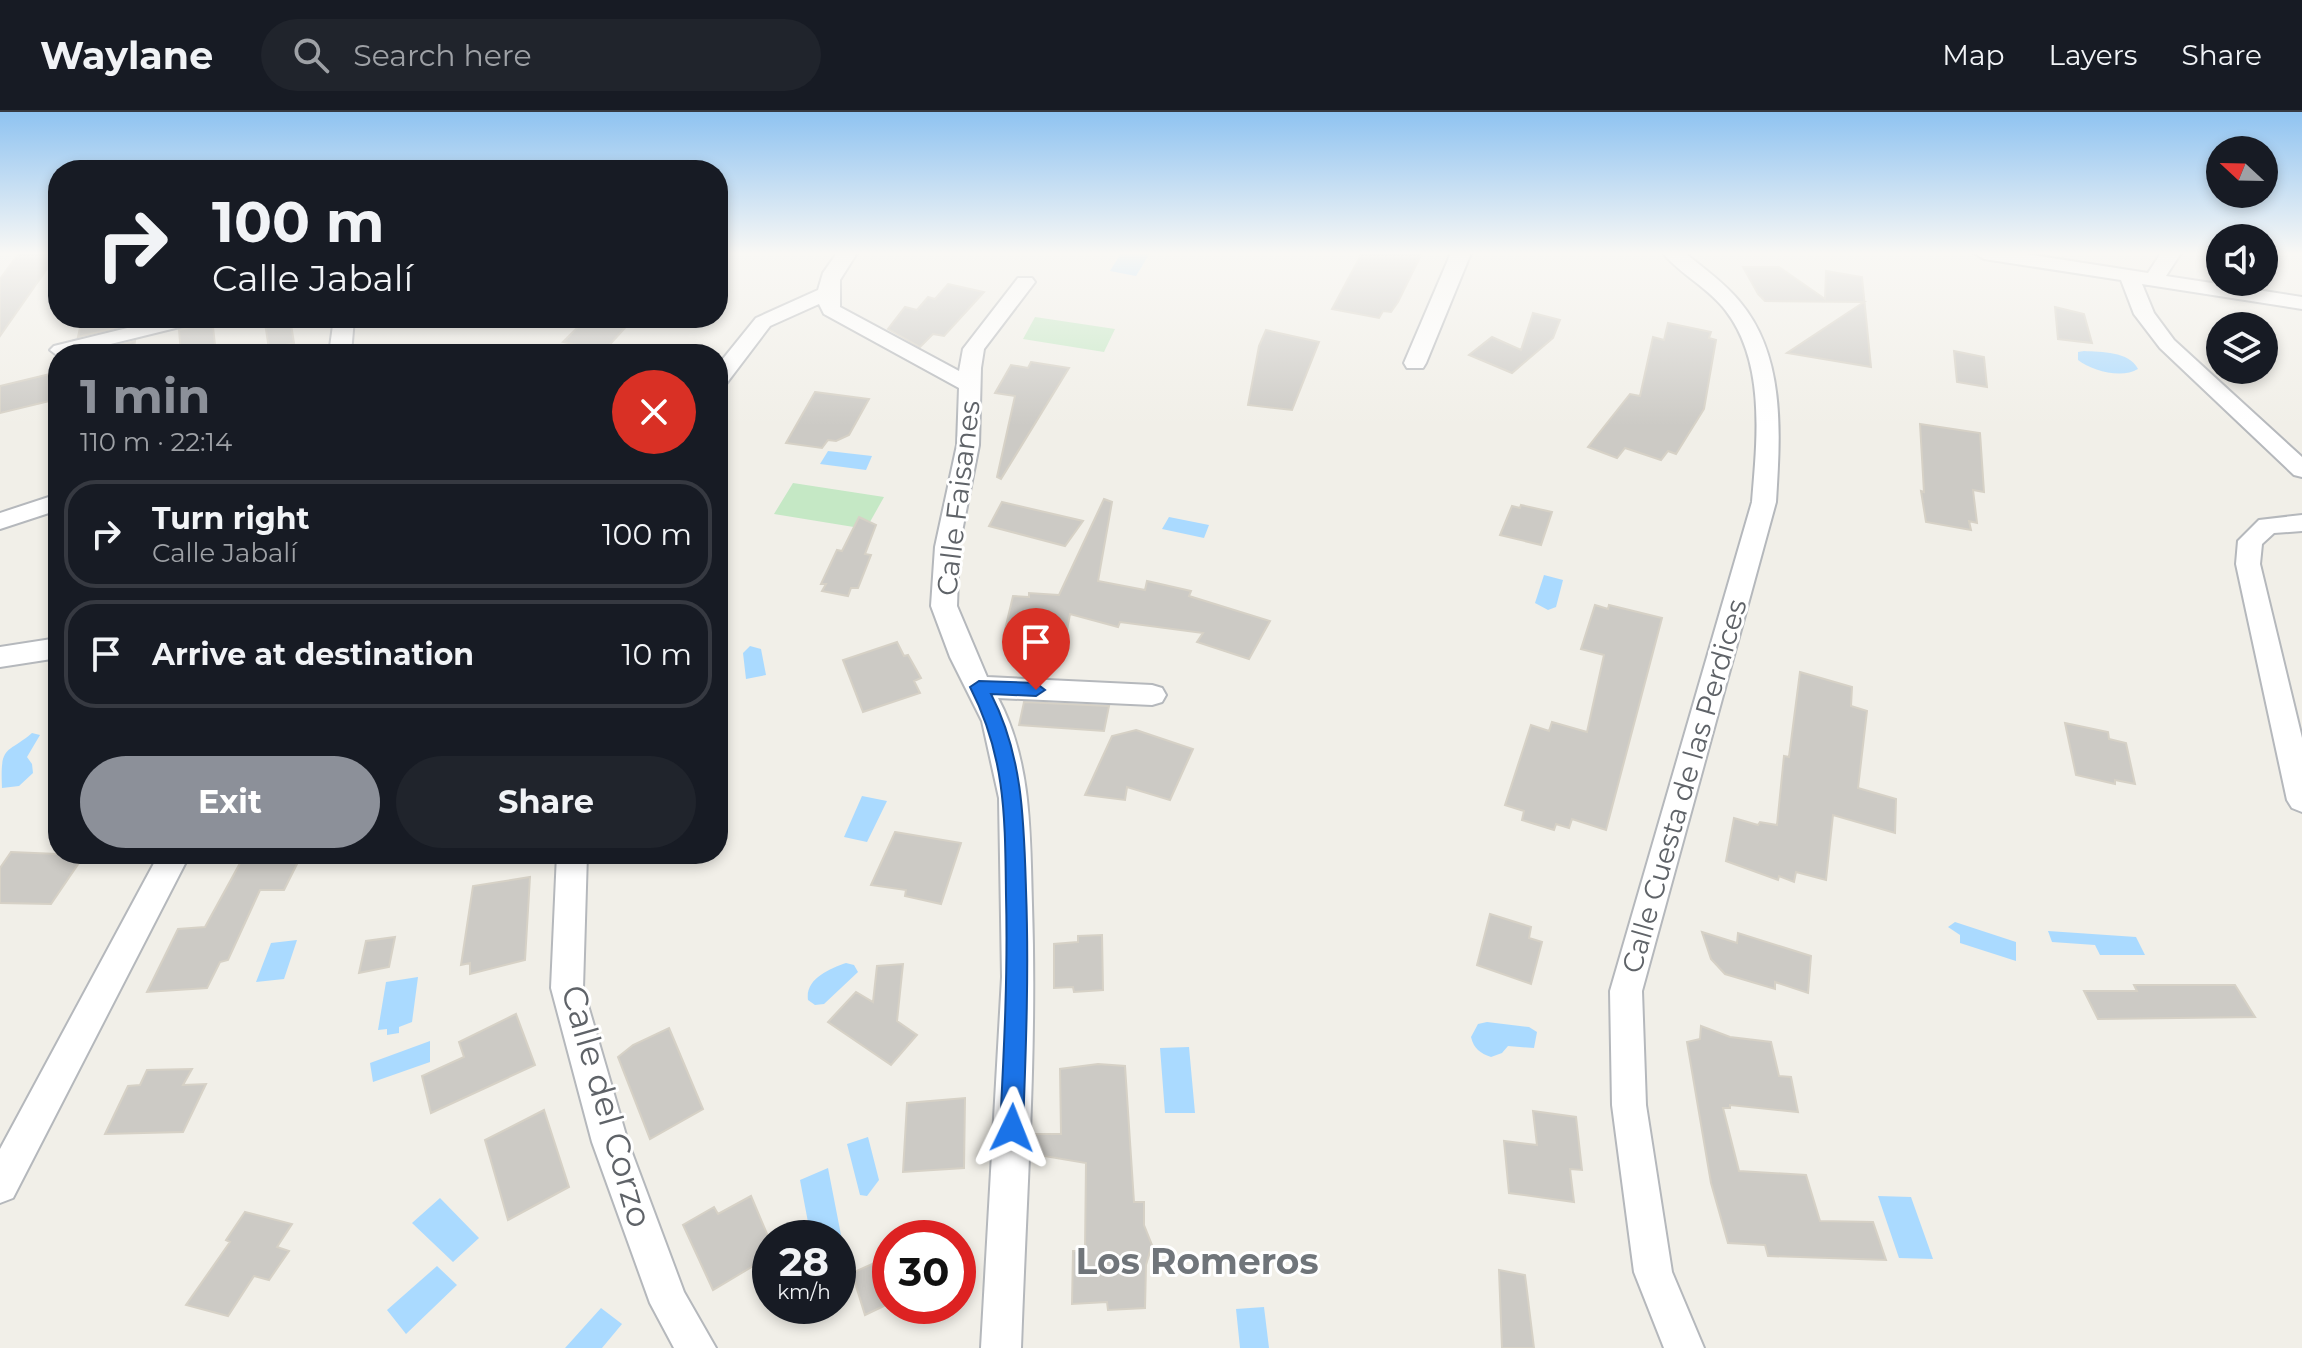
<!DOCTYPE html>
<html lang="en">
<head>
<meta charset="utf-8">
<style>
  :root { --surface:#171b24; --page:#20242c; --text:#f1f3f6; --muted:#9ea1a6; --line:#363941; --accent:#8c9099 }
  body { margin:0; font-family:Montserrat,sans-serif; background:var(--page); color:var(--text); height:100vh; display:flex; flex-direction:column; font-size:30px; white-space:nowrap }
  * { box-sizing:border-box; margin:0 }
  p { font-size:26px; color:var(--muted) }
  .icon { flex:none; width:44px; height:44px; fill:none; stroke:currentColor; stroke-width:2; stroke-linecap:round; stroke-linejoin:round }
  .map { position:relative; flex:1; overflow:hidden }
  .sheet { position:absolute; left:48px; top:232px; width:680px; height:520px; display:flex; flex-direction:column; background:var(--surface); border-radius:32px; box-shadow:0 4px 12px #0003 }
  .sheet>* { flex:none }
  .guide { position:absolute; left:48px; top:48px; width:680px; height:168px; border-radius:32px; box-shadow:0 4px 12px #0003; background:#171b24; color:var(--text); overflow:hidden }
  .needle { width:52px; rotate:292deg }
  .buttons { position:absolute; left:2206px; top:24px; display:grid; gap:16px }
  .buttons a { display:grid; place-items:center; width:72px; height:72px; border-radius:50%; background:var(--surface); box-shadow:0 4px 12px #0003; font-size:40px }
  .speed { position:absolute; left:752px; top:1108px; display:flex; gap:16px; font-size:40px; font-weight:700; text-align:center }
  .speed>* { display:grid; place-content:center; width:104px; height:104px; border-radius:50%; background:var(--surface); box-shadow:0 4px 12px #0003; line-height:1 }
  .speed small { font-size:20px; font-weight:400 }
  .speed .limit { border:12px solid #d22; background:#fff; color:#111 }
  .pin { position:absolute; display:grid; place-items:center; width:68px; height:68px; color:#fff; margin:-82px -34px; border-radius:50% 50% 50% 0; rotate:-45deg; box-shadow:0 0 8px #0007 }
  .pin .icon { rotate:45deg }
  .me { position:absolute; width:88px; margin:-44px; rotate:2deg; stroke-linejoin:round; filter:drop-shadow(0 0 6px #0008) }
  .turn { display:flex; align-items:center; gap:28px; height:168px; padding:0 32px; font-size:36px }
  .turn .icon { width:104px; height:104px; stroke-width:2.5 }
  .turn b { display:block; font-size:56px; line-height:68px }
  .round { display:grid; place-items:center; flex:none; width:84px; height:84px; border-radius:42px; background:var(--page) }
  .headline { display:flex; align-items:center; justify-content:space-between; height:136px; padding:0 32px }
  h1 { font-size:48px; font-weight:700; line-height:60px; color:var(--accent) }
  .action { display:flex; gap:16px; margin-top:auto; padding:16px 32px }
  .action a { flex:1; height:92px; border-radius:48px; background:var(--accent); color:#fff; font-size:32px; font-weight:700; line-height:92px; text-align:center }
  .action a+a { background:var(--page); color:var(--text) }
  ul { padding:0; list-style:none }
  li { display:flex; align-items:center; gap:24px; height:108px; margin:0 16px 12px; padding:0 16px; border:4px solid var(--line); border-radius:32px }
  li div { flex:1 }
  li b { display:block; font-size:30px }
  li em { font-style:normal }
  header { display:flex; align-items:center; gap:48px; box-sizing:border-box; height:112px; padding:0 40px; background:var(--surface); border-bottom:2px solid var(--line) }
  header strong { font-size:38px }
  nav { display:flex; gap:44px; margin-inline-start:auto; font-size:28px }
  .search { width:560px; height:72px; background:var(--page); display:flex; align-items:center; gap:20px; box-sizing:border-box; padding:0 28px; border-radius:44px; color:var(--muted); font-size:30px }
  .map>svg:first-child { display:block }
  .green { fill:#c5e8c5 }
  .water { fill:#aadaff }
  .building { fill:#cccac5; stroke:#d6d1c6; stroke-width:2 }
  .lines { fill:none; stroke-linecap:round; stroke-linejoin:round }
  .minor-casing { stroke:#b5b8bc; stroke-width:4 }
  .minor { fill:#fff; fill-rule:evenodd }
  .route { fill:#1a73e8; stroke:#114b97; stroke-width:2 }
  .labels { text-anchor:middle; stroke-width:6; stroke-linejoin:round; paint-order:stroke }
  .street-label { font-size:28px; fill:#5f6368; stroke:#fff }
  .near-street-label { font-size:34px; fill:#5f6368; stroke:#fff }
  .near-neighbourhood-label { font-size:36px; font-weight:bold; fill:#70757a; stroke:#fff }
</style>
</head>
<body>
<header>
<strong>Waylane</strong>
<div class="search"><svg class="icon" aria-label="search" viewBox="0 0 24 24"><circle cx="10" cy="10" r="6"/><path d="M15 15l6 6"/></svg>Search here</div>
<nav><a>Map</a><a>Layers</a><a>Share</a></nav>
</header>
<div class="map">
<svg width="2302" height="1236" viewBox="0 0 2302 1236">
  <rect width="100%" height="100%" fill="#f1efe8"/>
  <!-- green -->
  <path class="green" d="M1035,205L1115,217L1104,240L1023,227Z
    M793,371L884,385L866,417L774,402Z"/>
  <!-- water -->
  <path class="water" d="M1121,141H1150L1136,164L1110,159Z
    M2084,239C2101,240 2129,239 2138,257C2122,267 2092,259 2078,248V240Z
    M828,339L872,344L866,358L820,352Z
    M1169,405L1209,413L1204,426L1162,417Z
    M1544,463L1563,468L1556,495L1548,498L1535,491Z
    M750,534L761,537L766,563L746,567L743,541Z
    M32,621L40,623L27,645L32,652L33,661L19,674L2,676C0,632 6,643 32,621Z
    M862,684L887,689L867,730L844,725Z
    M1955,810L2016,830V849L1960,831V823L1948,815Z
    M2048,819L2136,825L2145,843H2100L2095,833L2052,830Z
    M297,828L284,867L256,870L271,831Z
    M846,851L854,853L858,860L824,892L815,893L808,888C805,867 829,857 846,851Z
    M418,865L412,910L399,915V921L387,923V917L378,918L386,870Z
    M1487,910L1529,915L1537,920L1534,936L1508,934L1502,941L1491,945C1480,941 1474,937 1471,925L1478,912Z
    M430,929V950L373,970L370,951Z
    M1189,935L1195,1001H1165L1160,936Z
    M868,1025L879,1068L867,1084L860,1083L847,1032Z
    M828,1056L841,1123L811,1126L800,1068Z
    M1878,1084L1911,1085L1933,1147L1899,1146Z
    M440,1086L479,1126L453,1150L412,1111Z
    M437,1154L457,1173L406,1222L387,1198Z
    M1264,1195L1269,1236H1240L1236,1197Z
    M601,1196L622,1212L602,1236H565Z"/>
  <!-- building -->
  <path class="building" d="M19,141H58L0,224V167Z
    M1362,141H1422L1398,190L1391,200L1383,199L1379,206L1332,197Z
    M1743,155H1779L1825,187L1826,159L1862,165L1871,255L1787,241L1864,190L1765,189L1758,182Z
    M948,172L984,180L944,224L933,222L920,235L888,217L905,195L917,198L928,185L935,187Z
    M2055,195L2084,202L2092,231L2058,227Z
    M1533,201L1560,208L1553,226L1512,261L1469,243L1492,225L1521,238Z
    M82,206H138L137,211L78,225Z
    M206,206H212L216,242H181L179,218L201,213Z
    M290,206L294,231L269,237L265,211Z
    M587,206H634L604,239L563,230Z
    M1668,211L1711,220L1709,226L1716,228L1704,297L1676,342L1668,339L1661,348L1625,336L1617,346L1588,335L1630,282L1640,284L1653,225L1664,228Z
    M1266,218L1319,230L1292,298L1248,293L1259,234Z
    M135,229L133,242H83Z
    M1954,239L1984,245L1987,275L1957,270Z
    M1031,250L1069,256L1001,367L997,365L1015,284L995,281L1011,253L1028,256Z
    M58,260V287L0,301V274Z
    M815,280L869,287L849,323L836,329L828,328L822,336L786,331Z
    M1920,312L1980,321L1984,380L1973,378L1977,411L1969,409L1971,418L1926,410L1921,379L1924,380Z
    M1104,387L1112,390L1098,469L1145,478L1147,469L1191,479L1189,484L1270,509L1249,547L1197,530L1203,521L1120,510L1118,515L1070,502L1063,540H1059L1057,548L1009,544L1012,522H1004L1013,484L1029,485V481L1059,483Z
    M1002,390L1083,409L1065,434L989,414Z
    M1521,393L1552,400L1541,433L1500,423L1512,394L1520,396Z
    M859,405L876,413L865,442L871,443L858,476H851L848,484L822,479L826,472H821L837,438L842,439Z
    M1595,493L1608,497L1609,493L1662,506L1606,718L1572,707L1569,716L1556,712L1554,718L1522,708L1524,699L1505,693L1531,613L1549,619L1552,610L1587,620L1604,543L1581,537Z
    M897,530L904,544L908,543L921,566L914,569L920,581L863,600L843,548Z
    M1800,560L1852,575L1851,594L1867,599L1858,676L1896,687L1895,721L1833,703L1826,768L1796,760L1794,770L1779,764L1778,768L1726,749L1734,706L1758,713L1760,710L1777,713L1784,644L1789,645Z
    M1024,590L1109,594L1104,619L1019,613Z
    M2065,611L2108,620L2109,627L2126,631L2135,672L2115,668V672L2076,663Z
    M1136,618L1193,637L1170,688L1127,675L1125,688L1085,683L1112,624Z
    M895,720L961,731L941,792L905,784L906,778L871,773Z
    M11,740L58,742H85L51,792L0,791V756Z
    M245,742H302L284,778H260L228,848L220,850L207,876L147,880L178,817L205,815Z
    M530,765L525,848L470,862V851L461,853L473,774Z
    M1490,802L1531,815L1529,826L1542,830L1531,872L1477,853Z
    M1702,820L1737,831L1738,821L1811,844L1808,881L1775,870V877L1725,862L1711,847Z
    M1102,823L1103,878L1074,880L1073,875L1054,876V832L1078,830V824Z
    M395,825L389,855L359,861L366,829Z
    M903,852L897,909L917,923L891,953L828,910L856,880L873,890L877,854Z
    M2134,873H2235L2255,905L2098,907L2084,879H2137Z
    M516,902L535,953L431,1001L422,964L464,945L459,930Z
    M1701,914L1730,925L1771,930L1779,964L1791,965L1798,1000L1730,993V996H1723L1739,1059L1806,1063L1820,1109L1873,1110L1886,1148L1768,1144L1765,1133L1728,1131L1711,1071L1687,930L1700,927Z
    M669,916L703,997L650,1027L618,945L633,933Z
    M1098,952L1125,954L1134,1090H1144V1113L1152,1133L1146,1153L1145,1196L1108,1198L1107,1190L1072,1192L1073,1139H1085L1086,1051L1032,1042L1033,1022H1061L1060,957Z
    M192,957L183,973L206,972L183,1020L105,1022L128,974L140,973L147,958Z
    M965,986L964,1056L903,1060L907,991Z
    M544,998L569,1075L508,1108L485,1028Z
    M1533,999L1576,1005L1582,1058L1570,1057L1574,1090L1509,1081L1504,1029L1537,1033Z
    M751,1084L770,1129V1144L713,1178L683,1113L714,1095L718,1102Z
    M245,1100L292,1112L277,1135L289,1139L269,1168L254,1164L228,1204L186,1193L230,1130L226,1128Z
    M890,1144V1191L865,1203L852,1161Z
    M1499,1158L1525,1163L1534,1236H1502Z"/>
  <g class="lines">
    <!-- minor casing -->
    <g class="minor-casing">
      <path id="minor" d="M837,141H857L840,168V195L959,259L963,237L1018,166H1032L1035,170L984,237L981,256L979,333L959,435L957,494L987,565L1152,573L1162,576L1166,583L1162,590L1152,593L998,586C1032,650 1030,723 1032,793C1037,941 1026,1089 1021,1236H981L1002,865L999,686L982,609L950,545L931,494L935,435L957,333L959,276L824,202L819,192L770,214L726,272L718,273V253L756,206L818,178L823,161Z
        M1451,141H1471L1426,251L1423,256H1407L1404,251Z
        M1663,141H1685C1703,156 1725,171 1740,190C1786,245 1780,323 1776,390L1642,879L1646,993L1672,1160L1704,1236H1664L1634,1160L1612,993L1610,879L1752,390C1757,329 1766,251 1726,199C1709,176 1681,163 1663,141Z
        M1974,141H2020L2148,161L2161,141H2181L2166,164L2302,185V197L2142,172L2154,201L2174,228L2302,345V365L2294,363L2160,236L2134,202L2121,168L1984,147Z
        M168,206H203L200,210L70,242L58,244L50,238L54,234Z
        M334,206H354L351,242H329Z
        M58,382V398L0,417V401Z
        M2302,403V419L2274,421L2262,432L2260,452L2302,626V700L2292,696L2287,688L2236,452L2238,429L2259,408Z
        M58,526V546L0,555V535Z
        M159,742H190L13,1086L0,1091V1037Z
        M557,742H587L583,876L628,1030L684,1180L716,1236H674L650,1191L592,1030L551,876Z"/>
    </g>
    <!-- minor -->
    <use href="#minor" class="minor"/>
  </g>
  <!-- sky -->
  <linearGradient id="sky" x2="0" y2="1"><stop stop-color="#8fc3f1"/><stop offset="0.45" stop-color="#f9f8f5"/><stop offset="1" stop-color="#f9f8f5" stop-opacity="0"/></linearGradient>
  <rect width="2302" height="314" fill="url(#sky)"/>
  <!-- route -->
  <path class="route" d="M979,569L1036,571L1045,578L1036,584L991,582C1023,644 1024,710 1026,778C1029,858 1026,936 1023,1016L1020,1024L1012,1027L1004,1024L1000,1016C1004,938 1008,861 1006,783C1005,707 1006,645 970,575Z"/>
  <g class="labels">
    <!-- street labels -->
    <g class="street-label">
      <text transform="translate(958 386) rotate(-83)" y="10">Calle Faisanes</text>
      <text transform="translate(1684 674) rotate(-74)" y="10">Calle Cuesta de las Perdices</text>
    </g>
    <!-- near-street labels -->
    <g class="near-street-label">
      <text transform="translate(607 994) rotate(74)" y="12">Calle del Corzo</text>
    </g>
    <!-- near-neighbourhood labels -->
    <g class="near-neighbourhood-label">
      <text x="1197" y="1162">Los Romeros</text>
    </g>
  </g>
</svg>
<div class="buttons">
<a><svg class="needle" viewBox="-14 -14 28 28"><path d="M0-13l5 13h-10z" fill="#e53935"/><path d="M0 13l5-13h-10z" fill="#9ea1a6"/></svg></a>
<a><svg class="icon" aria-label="sound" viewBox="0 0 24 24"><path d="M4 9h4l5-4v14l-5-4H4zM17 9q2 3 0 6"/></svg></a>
<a><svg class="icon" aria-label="layers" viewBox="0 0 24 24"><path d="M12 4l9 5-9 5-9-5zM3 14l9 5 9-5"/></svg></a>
</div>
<div class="speed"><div>28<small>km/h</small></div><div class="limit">30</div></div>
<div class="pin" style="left:1036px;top:578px;background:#d93025"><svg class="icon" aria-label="arrive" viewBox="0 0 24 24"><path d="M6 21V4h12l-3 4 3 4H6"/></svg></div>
<svg class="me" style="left:1012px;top:1016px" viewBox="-20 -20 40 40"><path d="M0-17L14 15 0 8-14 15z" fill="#1a73e8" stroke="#fff" stroke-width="4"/></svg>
<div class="guide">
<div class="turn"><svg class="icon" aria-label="right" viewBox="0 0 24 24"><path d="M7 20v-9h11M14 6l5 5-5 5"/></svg><div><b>100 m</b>Calle Jabalí</div></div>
</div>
<section class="sheet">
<div class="headline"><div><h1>1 min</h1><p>110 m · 22:14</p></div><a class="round" style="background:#d93025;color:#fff"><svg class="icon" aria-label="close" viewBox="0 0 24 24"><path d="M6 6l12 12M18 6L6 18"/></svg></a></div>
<ul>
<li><svg class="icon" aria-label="right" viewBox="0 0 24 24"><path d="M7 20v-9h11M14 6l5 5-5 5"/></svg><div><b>Turn right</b><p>Calle Jabalí</p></div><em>100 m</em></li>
<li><svg class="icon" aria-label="arrive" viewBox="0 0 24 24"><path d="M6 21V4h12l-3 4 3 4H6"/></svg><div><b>Arrive at destination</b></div><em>10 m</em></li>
</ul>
<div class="action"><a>Exit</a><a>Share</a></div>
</section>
</div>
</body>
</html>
